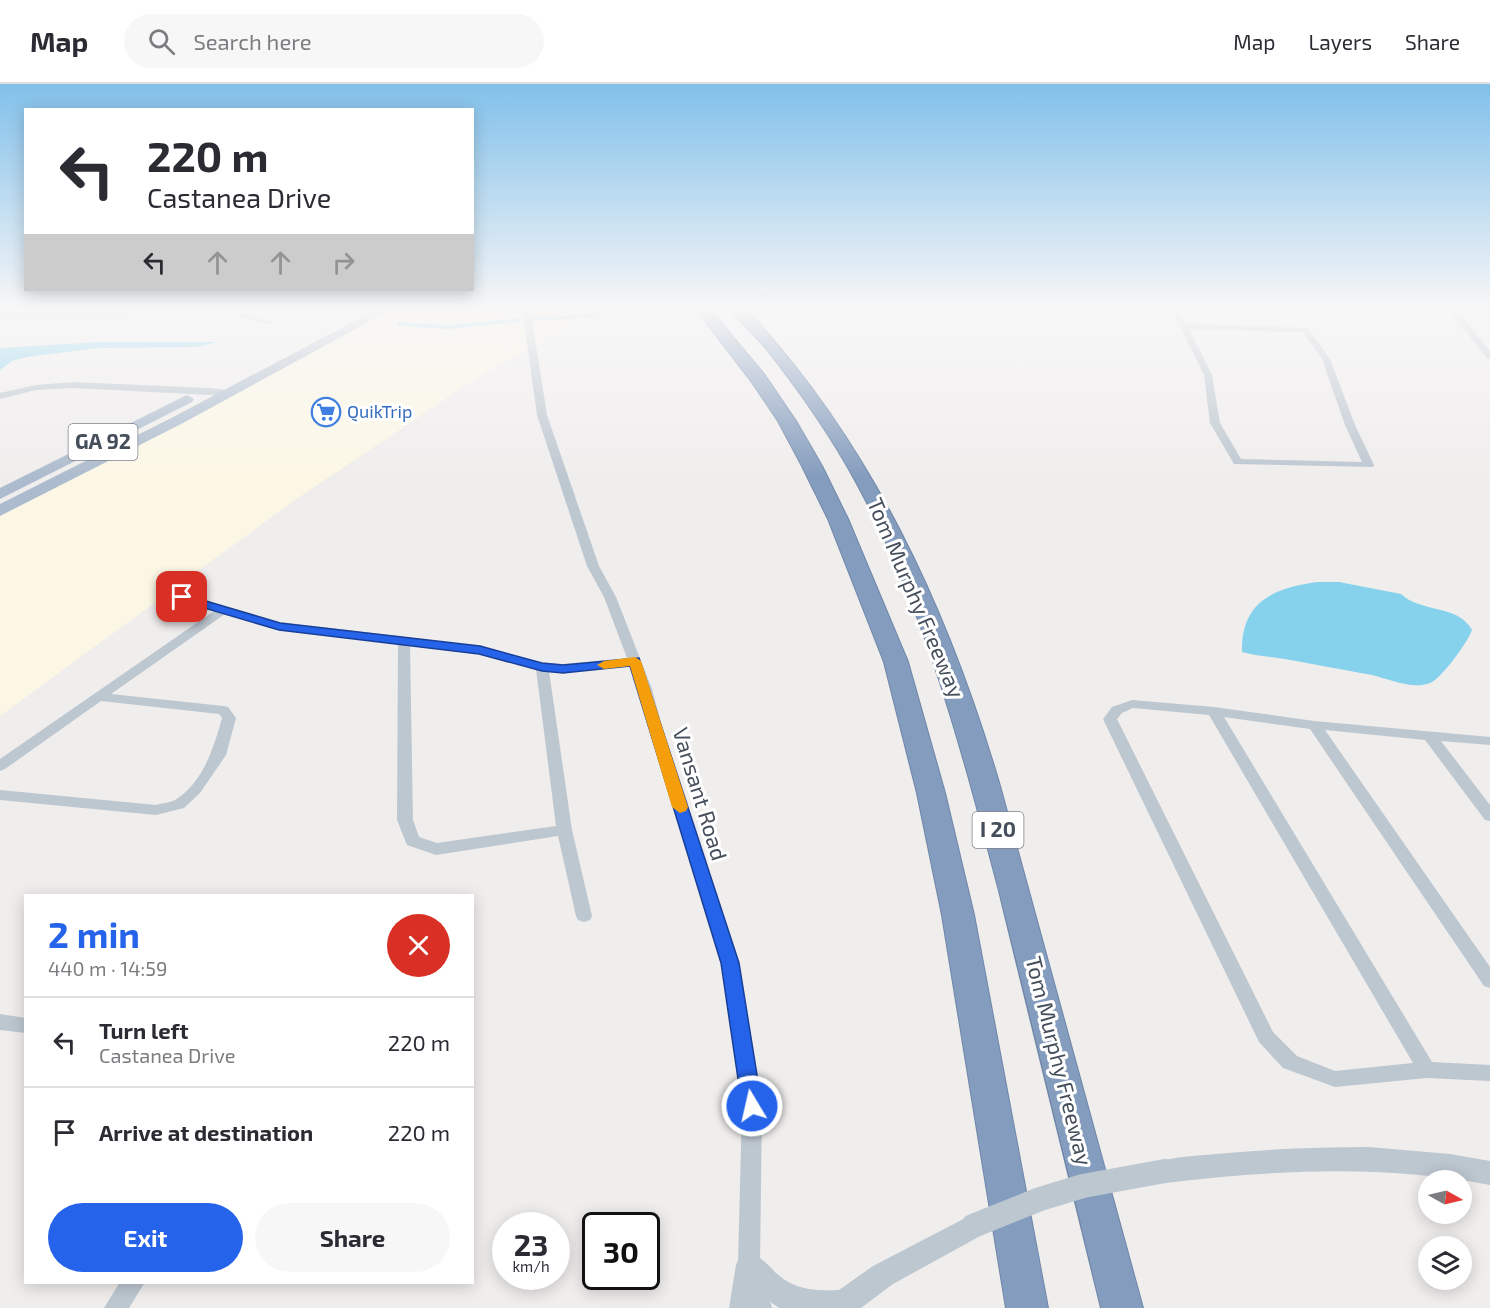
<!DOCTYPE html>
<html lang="en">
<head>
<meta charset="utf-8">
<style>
  :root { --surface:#fff; --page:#f7f7f7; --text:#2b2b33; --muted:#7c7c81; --line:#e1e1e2; --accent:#2563eb }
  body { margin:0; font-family:"Exo 2",sans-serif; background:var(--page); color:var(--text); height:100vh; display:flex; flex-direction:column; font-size:22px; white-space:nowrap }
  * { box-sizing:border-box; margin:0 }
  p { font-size:20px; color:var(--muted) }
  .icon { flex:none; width:33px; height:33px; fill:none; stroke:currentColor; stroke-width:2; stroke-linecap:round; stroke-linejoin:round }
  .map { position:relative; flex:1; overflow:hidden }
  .panel { position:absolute; left:24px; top:810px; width:450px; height:390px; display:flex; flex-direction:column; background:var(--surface); border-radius:0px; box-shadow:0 3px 15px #0003 }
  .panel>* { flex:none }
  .top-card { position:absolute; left:24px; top:24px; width:450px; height:183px; border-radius:0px; box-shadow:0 3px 15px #0003; background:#fff; color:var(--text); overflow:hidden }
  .needle { width:39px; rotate:98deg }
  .tools { position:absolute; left:1418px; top:1086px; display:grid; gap:12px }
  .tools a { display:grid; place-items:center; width:54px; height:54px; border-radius:50%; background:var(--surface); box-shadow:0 3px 15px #0003; font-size:30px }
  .speed { position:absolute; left:492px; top:1128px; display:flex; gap:12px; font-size:30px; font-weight:700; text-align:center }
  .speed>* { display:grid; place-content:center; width:78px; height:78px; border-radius:50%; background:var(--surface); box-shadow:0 3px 15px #0003; line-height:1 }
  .speed small { font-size:15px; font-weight:400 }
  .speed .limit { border:3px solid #111; border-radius:9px; background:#fff; color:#111 }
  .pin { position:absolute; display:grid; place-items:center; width:51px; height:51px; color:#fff; margin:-26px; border-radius:12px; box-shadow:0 3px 9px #0006 }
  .me { position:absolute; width:66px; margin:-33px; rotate:351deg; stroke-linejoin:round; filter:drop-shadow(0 0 4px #0008) }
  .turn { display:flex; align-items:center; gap:21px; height:126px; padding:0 24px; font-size:27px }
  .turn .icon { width:78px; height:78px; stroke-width:2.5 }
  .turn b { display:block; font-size:42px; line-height:51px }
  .lanes { display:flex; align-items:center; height:57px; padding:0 24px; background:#0003; justify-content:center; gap:30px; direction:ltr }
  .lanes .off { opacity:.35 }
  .round { display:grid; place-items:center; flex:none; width:63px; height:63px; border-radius:32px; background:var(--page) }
  .summary { display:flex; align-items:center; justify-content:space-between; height:102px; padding:0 24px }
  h1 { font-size:36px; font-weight:700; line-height:45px; color:var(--accent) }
  .button { display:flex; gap:12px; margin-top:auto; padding:12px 24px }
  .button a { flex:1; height:69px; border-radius:36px; background:var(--accent); color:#fff; font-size:24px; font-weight:700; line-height:69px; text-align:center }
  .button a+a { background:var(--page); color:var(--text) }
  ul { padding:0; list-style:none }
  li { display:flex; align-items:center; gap:18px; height:90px; padding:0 24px; border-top:2px solid var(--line) }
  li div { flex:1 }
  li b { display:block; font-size:22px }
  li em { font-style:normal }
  header { display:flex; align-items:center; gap:36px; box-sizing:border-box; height:84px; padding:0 30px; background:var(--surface); border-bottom:2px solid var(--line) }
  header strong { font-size:28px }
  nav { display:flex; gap:33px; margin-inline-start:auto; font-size:21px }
  .search { width:420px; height:54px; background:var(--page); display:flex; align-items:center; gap:15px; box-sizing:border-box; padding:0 21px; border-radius:33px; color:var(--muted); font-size:22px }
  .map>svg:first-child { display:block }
  .commercial { fill:#fcf7e5 }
  .water { fill:#86d2ed }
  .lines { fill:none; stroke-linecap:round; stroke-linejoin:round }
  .stream { stroke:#86d2ed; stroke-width:4 }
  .motorway-casing { stroke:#6f87a9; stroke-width:2 }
  .minor { fill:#bdc7d0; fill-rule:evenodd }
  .tertiary { fill:#bdc7d0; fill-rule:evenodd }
  .primary { fill:#acbbcd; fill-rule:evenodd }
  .motorway { fill:#849cbd; fill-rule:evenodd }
  .tertiary-bridge { stroke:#bdc7d0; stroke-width:24 }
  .route { fill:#2563eb; stroke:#184099; stroke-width:1.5 }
  .slow { fill:#f59e0b }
  .labels { text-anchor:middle; stroke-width:6; stroke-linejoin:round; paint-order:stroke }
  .far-shop-label { font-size:18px; fill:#366cbe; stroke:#fff; text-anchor:start }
  .shield { fill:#fff; stroke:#7d848c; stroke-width:1.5 }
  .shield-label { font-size:21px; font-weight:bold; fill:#454f5b }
  .street-label { font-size:22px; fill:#454f5b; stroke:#fff }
</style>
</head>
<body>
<header>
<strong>Map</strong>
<div class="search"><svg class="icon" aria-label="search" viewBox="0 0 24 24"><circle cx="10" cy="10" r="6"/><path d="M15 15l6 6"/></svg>Search here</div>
<nav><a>Map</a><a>Layers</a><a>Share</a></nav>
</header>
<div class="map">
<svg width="1490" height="1224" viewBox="0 0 1490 1224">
  <rect width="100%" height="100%" fill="#f0eded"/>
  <!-- commercial -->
  <path class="commercial" d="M375,223H601L478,293L292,418L0,632V421L320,256Z"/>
  <!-- water -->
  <path class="water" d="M250,223H340L331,228H303L275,233L249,226Z
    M101,258H220L196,263L98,264L27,273L12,277L0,286V264Z
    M1317,498H1339L1401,510C1421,529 1458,520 1472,546C1468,558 1441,595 1430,599C1412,606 1389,595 1372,591C1346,586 1321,582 1296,577C1277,573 1260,573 1242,568C1241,517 1274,504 1317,498Z"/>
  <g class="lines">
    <!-- stream -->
    <path class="stream" d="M790,224L814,225
      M826,225L851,223
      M529,235L644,229
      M399,240L448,243L520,236"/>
    <!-- motorway casing -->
    <g class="motorway-casing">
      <path id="motorway" d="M694,223H708L764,290L796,337L822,382L848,435L908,578L945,709L974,831L1048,1224H1006L942,831L917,709L884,578L828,435L802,382L778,337L751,297Z
        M729,223H744C871,358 948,525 1000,702L1143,1224H1101C1068,1085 1034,946 999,807C962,666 926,527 856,398C831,352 801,309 768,267C756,252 740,239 729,223Z"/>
    </g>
    <!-- minor -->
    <path class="minor" d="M178,223L236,228L275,239L271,241L236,232L181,227L177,225Z
      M522,223H530L547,331L599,482L616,513L652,605L664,650L739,879L762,1022L760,1181L772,1224H750L738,1181L742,1022L721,879L630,581L549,587L572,746L592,832L590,836L584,838L578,836L576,832L558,752L436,771L407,761L397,736L398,560L279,546L225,530L111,610L223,622L228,623L236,634L226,671L200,709L184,724L156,731L0,716V706L156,721C162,719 169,719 175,716C203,699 214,663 222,634L219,630L101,617L5,685L0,687V675L214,527L178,516L176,513L178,510L182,509L280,538L480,562L543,579L563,580L627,574L604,513L587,482L537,331ZM410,561L479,570L536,585L556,742L437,759L419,753L413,736Z
      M1167,223H1175L1186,240L1308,244L1330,275L1355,341L1374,381L1373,383L1234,380L1210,339L1204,291L1173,228ZM1189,245L1303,248L1322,275L1345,341L1362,378L1241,375L1220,339L1212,291Z
      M1446,223H1454L1490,267V275L1487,274Z
      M73,298L209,304L229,306L233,309L229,312L73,304L36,306L0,315V309L36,301Z
      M1132,616L1214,623L1314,637L1490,653V661L1441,657L1490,721V737L1485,736L1425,656L1325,646L1490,883V904L1484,902L1310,645L1224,633L1432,978L1490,981V997L1427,994L1335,1003L1283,984L1259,958L1103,635L1112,623ZM1133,624L1209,631L1413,979L1335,987L1297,972L1273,948L1117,635L1122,629Z
      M0,930L26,934V949L0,946Z
      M120,1198H145L129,1224H104Z"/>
    <!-- tertiary -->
    <path class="tertiary" d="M170,223H202L197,226L124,233L0,234V228L124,227Z
      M1369,1063L1450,1070L1490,1077V1101C1381,1080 1274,1086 1165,1099L1156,1095L1152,1087L1156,1079C1174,1072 1196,1072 1216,1070C1267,1065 1318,1063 1369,1063Z
      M973,1130L982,1133L986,1142L982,1151L893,1200L861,1224H779L759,1210L757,1224H729L736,1181L740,1172L749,1168C760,1172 767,1180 776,1189C795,1206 814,1207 839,1206L873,1182Z"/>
    <!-- primary -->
    <path class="primary" d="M381,223H396L183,339L0,432V420L173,333Z
      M187,311L194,315L192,318L0,415V404Z"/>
    <!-- motorway -->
    <use href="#motorway" class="motorway"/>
    <!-- tertiary-bridge -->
    <path class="tertiary-bridge" d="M973,1142L1040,1115L1083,1102L1165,1087"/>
  </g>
  <!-- sky -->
  <linearGradient id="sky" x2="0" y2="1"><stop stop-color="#81c0ea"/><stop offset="0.57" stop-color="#f8f7f7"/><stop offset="1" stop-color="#f8f7f7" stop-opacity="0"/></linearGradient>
  <rect width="1490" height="394" fill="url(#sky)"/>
  <!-- route -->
  <path class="route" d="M182,510L280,539L480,562L542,579L563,581L639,574L739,879L762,1022L759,1028L752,1030L745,1028L742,1022L721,879L630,582L563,589L542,587L479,570L279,546L177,516L176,513Z"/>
  <!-- slow -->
  <path class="slow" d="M635,573L641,577L688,723L686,727L680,729L672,723L630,582L604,585L597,581L604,577Z"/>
  <!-- icons -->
  <defs>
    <g id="supermarket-ring" transform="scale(1.5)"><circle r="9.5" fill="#fff" stroke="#3f7fe0" stroke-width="1.5"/><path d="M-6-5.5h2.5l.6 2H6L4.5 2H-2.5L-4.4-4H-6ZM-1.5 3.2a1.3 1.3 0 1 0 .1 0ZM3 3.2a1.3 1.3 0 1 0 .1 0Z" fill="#3f7fe0"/></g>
  </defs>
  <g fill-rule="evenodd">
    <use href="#supermarket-ring" x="326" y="328"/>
  </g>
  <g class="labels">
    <!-- far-shop labels -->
    <g class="far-shop-label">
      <text x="347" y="334">QuikTrip</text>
    </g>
    <!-- shield labels -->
    <g class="shield">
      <rect x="68.5" y="340" width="69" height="36" rx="4.5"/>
      <rect x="972.5" y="728" width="51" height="36" rx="4.5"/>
    </g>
    <g class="shield-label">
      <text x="103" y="365">GA 92</text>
      <text x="998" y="753">I 20</text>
    </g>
    <!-- street labels -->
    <g class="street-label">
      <text transform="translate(916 514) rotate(67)" y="8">Tom Murphy Freeway</text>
      <text transform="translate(700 710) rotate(73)" y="8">Vansant Road</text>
      <text transform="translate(1059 977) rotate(76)" y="8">Tom Murphy Freeway</text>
    </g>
  </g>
</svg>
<div class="tools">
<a><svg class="needle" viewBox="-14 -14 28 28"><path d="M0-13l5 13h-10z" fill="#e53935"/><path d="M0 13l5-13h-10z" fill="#7c7c81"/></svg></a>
<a><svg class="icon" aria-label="layers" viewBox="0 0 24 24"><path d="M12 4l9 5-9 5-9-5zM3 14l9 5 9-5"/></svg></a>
</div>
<div class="speed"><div>23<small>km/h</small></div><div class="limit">30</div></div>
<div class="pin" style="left:182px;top:513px;background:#d93025"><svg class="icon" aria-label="arrive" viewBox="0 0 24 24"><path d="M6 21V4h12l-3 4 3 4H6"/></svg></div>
<svg class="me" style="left:752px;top:1022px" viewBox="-20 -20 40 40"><circle r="17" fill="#2563eb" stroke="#fff" stroke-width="3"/><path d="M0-11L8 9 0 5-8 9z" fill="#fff"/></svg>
<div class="top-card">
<div class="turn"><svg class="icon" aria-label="left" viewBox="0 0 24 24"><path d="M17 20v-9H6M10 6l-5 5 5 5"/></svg><div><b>220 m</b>Castanea Drive</div></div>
<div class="lanes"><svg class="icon" aria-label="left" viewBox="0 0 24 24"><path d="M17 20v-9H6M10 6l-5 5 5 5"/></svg><svg class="icon off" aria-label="ahead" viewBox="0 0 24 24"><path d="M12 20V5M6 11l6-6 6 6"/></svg><svg class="icon off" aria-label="ahead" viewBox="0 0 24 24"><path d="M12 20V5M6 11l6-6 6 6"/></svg><svg class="icon off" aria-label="right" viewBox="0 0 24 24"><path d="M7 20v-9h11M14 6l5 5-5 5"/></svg></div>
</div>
<section class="panel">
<div class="summary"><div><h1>2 min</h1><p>440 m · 14:59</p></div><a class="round" style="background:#d93025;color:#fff"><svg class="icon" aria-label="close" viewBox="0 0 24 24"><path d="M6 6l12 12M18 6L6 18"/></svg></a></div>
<ul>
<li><svg class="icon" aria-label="left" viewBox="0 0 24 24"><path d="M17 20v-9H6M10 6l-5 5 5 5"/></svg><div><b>Turn left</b><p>Castanea Drive</p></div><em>220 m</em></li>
<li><svg class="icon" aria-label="arrive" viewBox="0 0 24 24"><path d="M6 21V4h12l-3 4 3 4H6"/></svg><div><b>Arrive at destination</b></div><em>220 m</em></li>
</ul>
<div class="button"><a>Exit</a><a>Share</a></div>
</section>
</div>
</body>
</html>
